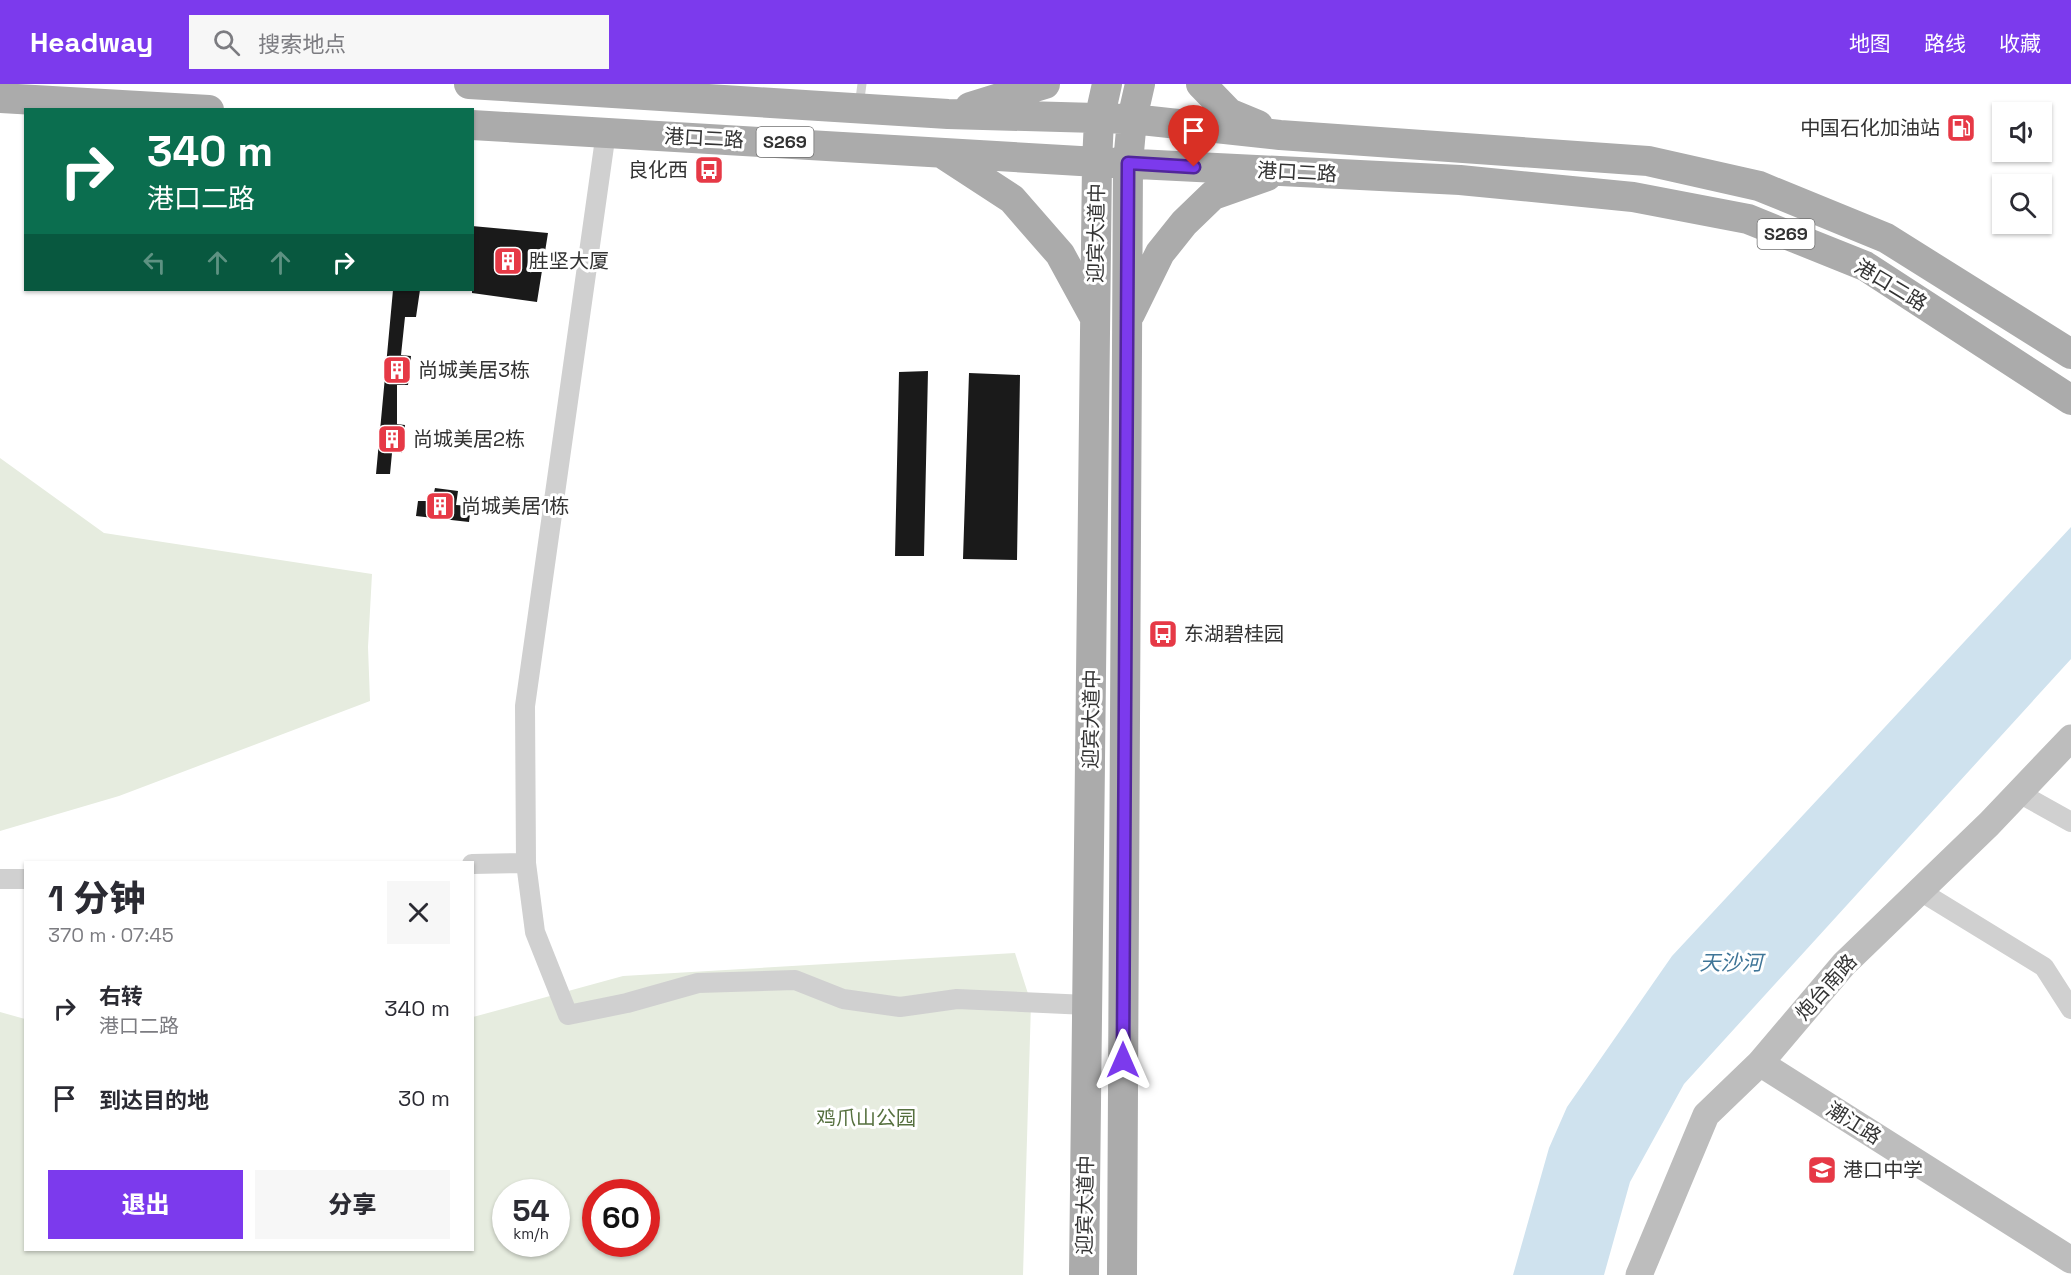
<!DOCTYPE html>
<html lang="zh">
<head>
<meta charset="utf-8">
<style>
  :root { --surface:#fff; --page:#f7f7f7; --text:#2b2b33; --muted:#7c7c81; --accent:#7c3aed }
  body { margin:0; font-family:"Space Grotesk","Noto Sans SC",sans-serif; background:var(--page); color:var(--text); height:100vh; display:flex; flex-direction:column; font-size:22px; white-space:nowrap }
  * { box-sizing:border-box; margin:0 }
  p { font-size:20px; color:var(--muted) }
  .icon { flex:none; width:33px; height:33px; fill:none; stroke:currentColor; stroke-width:2; stroke-linecap:round; stroke-linejoin:round }
  .map { position:relative; flex:1; overflow:hidden }
  .details { position:absolute; left:24px; top:777px; width:450px; height:390px; display:flex; flex-direction:column; background:var(--surface); border-radius:0px; box-shadow:0 2px 4px #0004 }
  .details>* { flex:none }
  .banner { position:absolute; left:24px; top:24px; width:450px; height:183px; border-radius:0px; box-shadow:0 2px 4px #0004; background:#0b6e4f; color:#fff; overflow:hidden }
  .controls { position:absolute; left:1992px; top:18px; display:grid; gap:12px }
  .controls a { display:grid; place-items:center; width:60px; height:60px; border-radius:0px; background:var(--surface); box-shadow:0 2px 4px #0004; font-size:30px }
  .speed { position:absolute; left:492px; top:1095px; display:flex; gap:12px; font-size:30px; font-weight:700; text-align:center }
  .speed>* { display:grid; place-content:center; width:78px; height:78px; border-radius:50%; background:var(--surface); box-shadow:0 2px 4px #0004; line-height:1 }
  .speed small { font-size:15px; font-weight:400 }
  .speed .limit { border:9px solid #d22; background:#fff; color:#111 }
  .pin { position:absolute; display:grid; place-items:center; width:51px; height:51px; color:#fff; margin:-62px -26px; border-radius:50% 50% 50% 0; rotate:-45deg; box-shadow:0 0 6px #0007 }
  .pin .icon { rotate:45deg }
  .me { position:absolute; width:66px; margin:-33px; rotate:0deg; stroke-linejoin:round; filter:drop-shadow(0 0 4px #0008) }
  .turn { display:flex; align-items:center; gap:21px; height:126px; padding:0 24px; font-size:27px }
  .turn .icon { width:78px; height:78px; stroke-width:2.5 }
  .turn b { display:block; font-size:42px; line-height:51px }
  .lanes { display:flex; align-items:center; height:57px; padding:0 24px; background:#0003; justify-content:center; gap:30px; direction:ltr }
  .lanes .off { opacity:.35 }
  .round { display:grid; place-items:center; flex:none; width:63px; height:63px; border-radius:0px; background:var(--page) }
  .summary { display:flex; align-items:center; justify-content:space-between; height:102px; padding:0 24px }
  h1 { font-size:36px; font-weight:800; line-height:45px }
  .action { display:flex; gap:12px; margin-top:auto; padding:12px 24px }
  .action a { flex:1; height:69px; border-radius:0px; background:var(--accent); color:#fff; font-size:24px; font-weight:800; line-height:69px; text-align:center }
  .action a+a { background:var(--page); color:var(--text) }
  ul { padding:0; list-style:none }
  li { display:flex; align-items:center; gap:18px; height:90px; padding:0 24px }
  li div { flex:1 }
  li b { display:block; font-size:22px }
  li em { font-style:normal }
  header { display:flex; align-items:center; gap:36px; box-sizing:border-box; height:84px; padding:0 30px; background:var(--accent); color:#fff }
  header strong { font-size:28px }
  nav { display:flex; gap:33px; margin-inline-start:auto; font-size:21px }
  .search { width:420px; height:54px; background:var(--page); display:flex; align-items:center; gap:15px; box-sizing:border-box; padding:0 21px; border-radius:0px; color:var(--muted); font-size:22px }
  .map>svg:first-child { display:block }
  .green { fill:#e6ecdf; fill-rule:evenodd }
  .water { fill:#cfe2ee }
  .building { fill:#1a1a1a }
  .lines { fill:none; stroke-linecap:round; stroke-linejoin:round }
  .lane { stroke:#d0d0d0; stroke-width:9 }
  .street { stroke:#d0d0d0; stroke-width:20 }
  .secondary { stroke:#bdbdbd; stroke-width:27 }
  .primary { stroke:#ababab; stroke-width:30 }
  .route-casing { stroke:#51269a; stroke-width:15 }
  .route { stroke:#7c3aed; stroke-width:10 }
  .labels { text-anchor:middle; stroke-width:6; stroke-linejoin:round; paint-order:stroke }
  .shield { fill:#fff; stroke:#707070; stroke-width:1.5 }
  .shield-label { font-size:18px; font-weight:bold; fill:#333 }
  .poi-label { font-size:20px; fill:#333; stroke:#fff; text-anchor:start }
  .street-label { font-size:20px; fill:#333; stroke:#fff }
  .park-label { font-size:20px; fill:#56703f; stroke:#fff }
  .water-label { font-size:21px; font-style:italic; fill:#3f7597; stroke:#fff }
</style>
</head>
<body>
<header>
<strong>Headway</strong>
<div class="search"><svg class="icon" aria-label="search" viewBox="0 0 24 24"><circle cx="10" cy="10" r="6"/><path d="M15 15l6 6"/></svg>搜索地点</div>
<nav><a>地图</a><a>路线</a><a>收藏</a></nav>
</header>
<div class="map">
<svg width="2071" height="1191" viewBox="0 0 2071 1191">
  <rect width="100%" height="100%" fill="#fff"/>
  <!-- green -->
  <path class="green" d="M0,374L104,449L372,490L368,563L370,617L119,712L0,747Z
    M1015,869L1031,919L1023,1191H0V928L25,935L26,1166H472L473,933L623,892ZM506,1108H556V1160H506ZM596,1108H646V1160H596Z"/>
  <!-- water -->
  <path class="water" d="M2071,443V575L1684,1000L1630,1098L1604,1191H1513L1549,1064L1567,1023L1672,872Z"/>
  <!-- building -->
  <path class="building" d="M472,142L548,149L537,218L472,209Z
    M393,206H420L416,233H405L401,271L411,272L408,301H397V340L405,341L402,369H392L390,390H376Z
    M928,287L924,472H895L899,288Z
    M969,289L1020,291L1017,476L963,475Z
    M435,404L458,407L456,421L471,422L469,438L416,432L418,417H432Z"/>
  <g class="lines">
    <!-- lane -->
    <path class="lane" d="M859,22L862,0"/>
    <!-- street -->
    <path class="street" d="M606,48L525,622L526,779L535,848L568,931L627,919L698,899L795,896L843,915L900,923L957,915L1087,921
      M2019,709L2071,738
      M472,780L526,779
      M0,795H26
      M1920,807L2044,883L2071,925"/>
    <!-- secondary -->
    <path class="secondary" d="M1760,979L2071,1176
      M1639,1191L1706,1031L1760,979L1844,880L1989,740L2071,654"/>
    <!-- primary -->
    <path class="primary" d="M469,0L948,30L1132,35L1280,51L1648,77L1759,102L1886,154L2071,270
      M1201,0L1229,29L1258,41
      M0,14L209,26
      M970,23L1045,0
      M472,41L1097,78L1460,96L1633,113L1748,135L1865,182L2071,316
      M943,70L1012,115L1060,170L1095,234
      M1130,230L1160,169L1184,139L1213,111L1267,92
      M1084,1191L1097,78L1099,36L1107,0
      M1122,1191L1128,79L1132,35L1140,0"/>
  </g>
  <g class="lines">
    <!-- route casing -->
    <g class="route-casing">
      <path id="route" d="M1123,976L1128,79L1194,83"/>
    </g>
    <!-- route -->
    <use href="#route" class="route"/>
  </g>
  <!-- icons -->
  <defs>
    <g id="fuel-square" transform="scale(1.5)"><rect x="-9" y="-9" width="18" height="18" rx="4" fill="#e63946" stroke="#fff"/><path d="M-5.5-6h7V0h2V4h1.3V-2.5L3-4.5l.8-.8L6-3V5H2.5V1h-1V6h-7ZM-4.2-4.7v3.2H.2V-4.7Z" fill="#fff"/></g>
    <g id="bus-square" transform="scale(1.5)"><rect x="-9" y="-9" width="18" height="18" rx="4" fill="#e63946" stroke="#fff"/><path d="M-5-6H5V4H4V6H2V4H-2V6H-4V4H-5ZM-3.5-4V0h7V-4ZM-3.5 1.2v1.5H-2V1.2ZM2 1.2v1.5H3.5V1.2Z" fill="#fff"/></g>
    <g id="building-square" transform="scale(1.5)"><rect x="-9" y="-9" width="18" height="18" rx="4" fill="#e63946" stroke="#fff"/><path d="M-4-6H4V6H1V3H-1V6H-4ZM-2.5-4.3h1.7v1.8h-1.7ZM.8-4.3h1.7v1.8H.8ZM-2.5-1h1.7V.8h-1.7ZM.8-1h1.7V.8H.8Z" fill="#fff"/></g>
    <g id="school-square" transform="scale(1.5)"><rect x="-9" y="-9" width="18" height="18" rx="4" fill="#e63946" stroke="#fff"/><path d="M0-5L7-2L0 1L-7-2ZM-4 1L0 2.5L4 1V4Q0 6-4 4Z" fill="#fff"/></g>
  </defs>
  <g fill-rule="evenodd">
    <use href="#fuel-square" x="1961" y="44"/>
    <use href="#bus-square" x="709" y="86"/>
    <use href="#building-square" x="508" y="177"/>
    <use href="#building-square" x="397" y="286"/>
    <use href="#building-square" x="392" y="355"/>
    <use href="#building-square" x="440" y="422"/>
    <use href="#bus-square" x="1163" y="550"/>
    <use href="#school-square" x="1822" y="1086"/>
  </g>
  <g class="labels">
    <!-- shield labels -->
    <g class="shield">
      <rect x="756.5" y="43" width="57" height="30" rx="4.5"/>
      <rect x="1757.5" y="135" width="57" height="30" rx="4.5"/>
    </g>
    <g class="shield-label">
      <text x="785" y="64">S269</text>
      <text x="1786" y="156">S269</text>
    </g>
    <!-- poi labels -->
    <g class="poi-label">
      <text x="1940" y="51" text-anchor="end">中国石化加油站</text>
      <text x="688" y="93" text-anchor="end">良化西</text>
      <text x="529" y="184">胜坚大厦</text>
      <text x="418" y="293">尚城美居3栋</text>
      <text x="413" y="362">尚城美居2栋</text>
      <text x="461" y="429">尚城美居1栋</text>
      <text x="1184" y="557">东湖碧桂园</text>
      <text x="1843" y="1093">港口中学</text>
    </g>
    <!-- street labels -->
    <g class="street-label">
      <text transform="translate(704 54) rotate(3)" y="7">港口二路</text>
      <text transform="translate(1297 88) rotate(3)" y="7">港口二路</text>
      <text transform="translate(1096 149) rotate(-89)" y="7">迎宾大道中</text>
      <text transform="translate(1891 201) rotate(31)" y="7">港口二路</text>
      <text transform="translate(1091 635) rotate(-89)" y="7">迎宾大道中</text>
      <text transform="translate(1826 903) rotate(-48)" y="7">炮台南路</text>
      <text transform="translate(1854 1039) rotate(32)" y="7">潮江路</text>
      <text transform="translate(1085 1121) rotate(-89)" y="7">迎宾大道中</text>
    </g>
    <!-- park labels -->
    <g class="park-label">
      <text x="866" y="1041">鸡爪山公园</text>
    </g>
    <!-- water labels -->
    <g class="water-label">
      <text x="1731" y="886">天沙河</text>
    </g>
  </g>
</svg>
<div class="controls">
<a><svg class="icon" aria-label="sound" viewBox="0 0 24 24"><path d="M4 9h4l5-4v14l-5-4H4zM17 9q2 3 0 6"/></svg></a>
<a><svg class="icon" aria-label="search" viewBox="0 0 24 24"><circle cx="10" cy="10" r="6"/><path d="M15 15l6 6"/></svg></a>
</div>
<div class="speed"><div>54<small>km/h</small></div><div class="limit">60</div></div>
<div class="pin" style="left:1194px;top:83px;background:#d93025"><svg class="icon" aria-label="arrive" viewBox="0 0 24 24"><path d="M6 21V4h12l-3 4 3 4H6"/></svg></div>
<svg class="me" style="left:1123px;top:976px" viewBox="-20 -20 40 40"><path d="M0-17L14 15 0 8-14 15z" fill="#7c3aed" stroke="#fff" stroke-width="4"/></svg>
<div class="banner">
<div class="turn"><svg class="icon" aria-label="right" viewBox="0 0 24 24"><path d="M7 20v-9h11M14 6l5 5-5 5"/></svg><div><b>340 m</b>港口二路</div></div>
<div class="lanes"><svg class="icon off" aria-label="left" viewBox="0 0 24 24"><path d="M17 20v-9H6M10 6l-5 5 5 5"/></svg><svg class="icon off" aria-label="ahead" viewBox="0 0 24 24"><path d="M12 20V5M6 11l6-6 6 6"/></svg><svg class="icon off" aria-label="ahead" viewBox="0 0 24 24"><path d="M12 20V5M6 11l6-6 6 6"/></svg><svg class="icon" aria-label="right" viewBox="0 0 24 24"><path d="M7 20v-9h11M14 6l5 5-5 5"/></svg></div>
</div>
<section class="details">
<div class="summary"><div><h1>1 分钟</h1><p>370 m · 07:45</p></div><a class="round"><svg class="icon" aria-label="close" viewBox="0 0 24 24"><path d="M6 6l12 12M18 6L6 18"/></svg></a></div>
<ul>
<li><svg class="icon" aria-label="right" viewBox="0 0 24 24"><path d="M7 20v-9h11M14 6l5 5-5 5"/></svg><div><b>右转</b><p>港口二路</p></div><em>340 m</em></li>
<li><svg class="icon" aria-label="arrive" viewBox="0 0 24 24"><path d="M6 21V4h12l-3 4 3 4H6"/></svg><div><b>到达目的地</b></div><em>30 m</em></li>
</ul>
<div class="action"><a>退出</a><a>分享</a></div>
</section>
</div>
</body>
</html>
